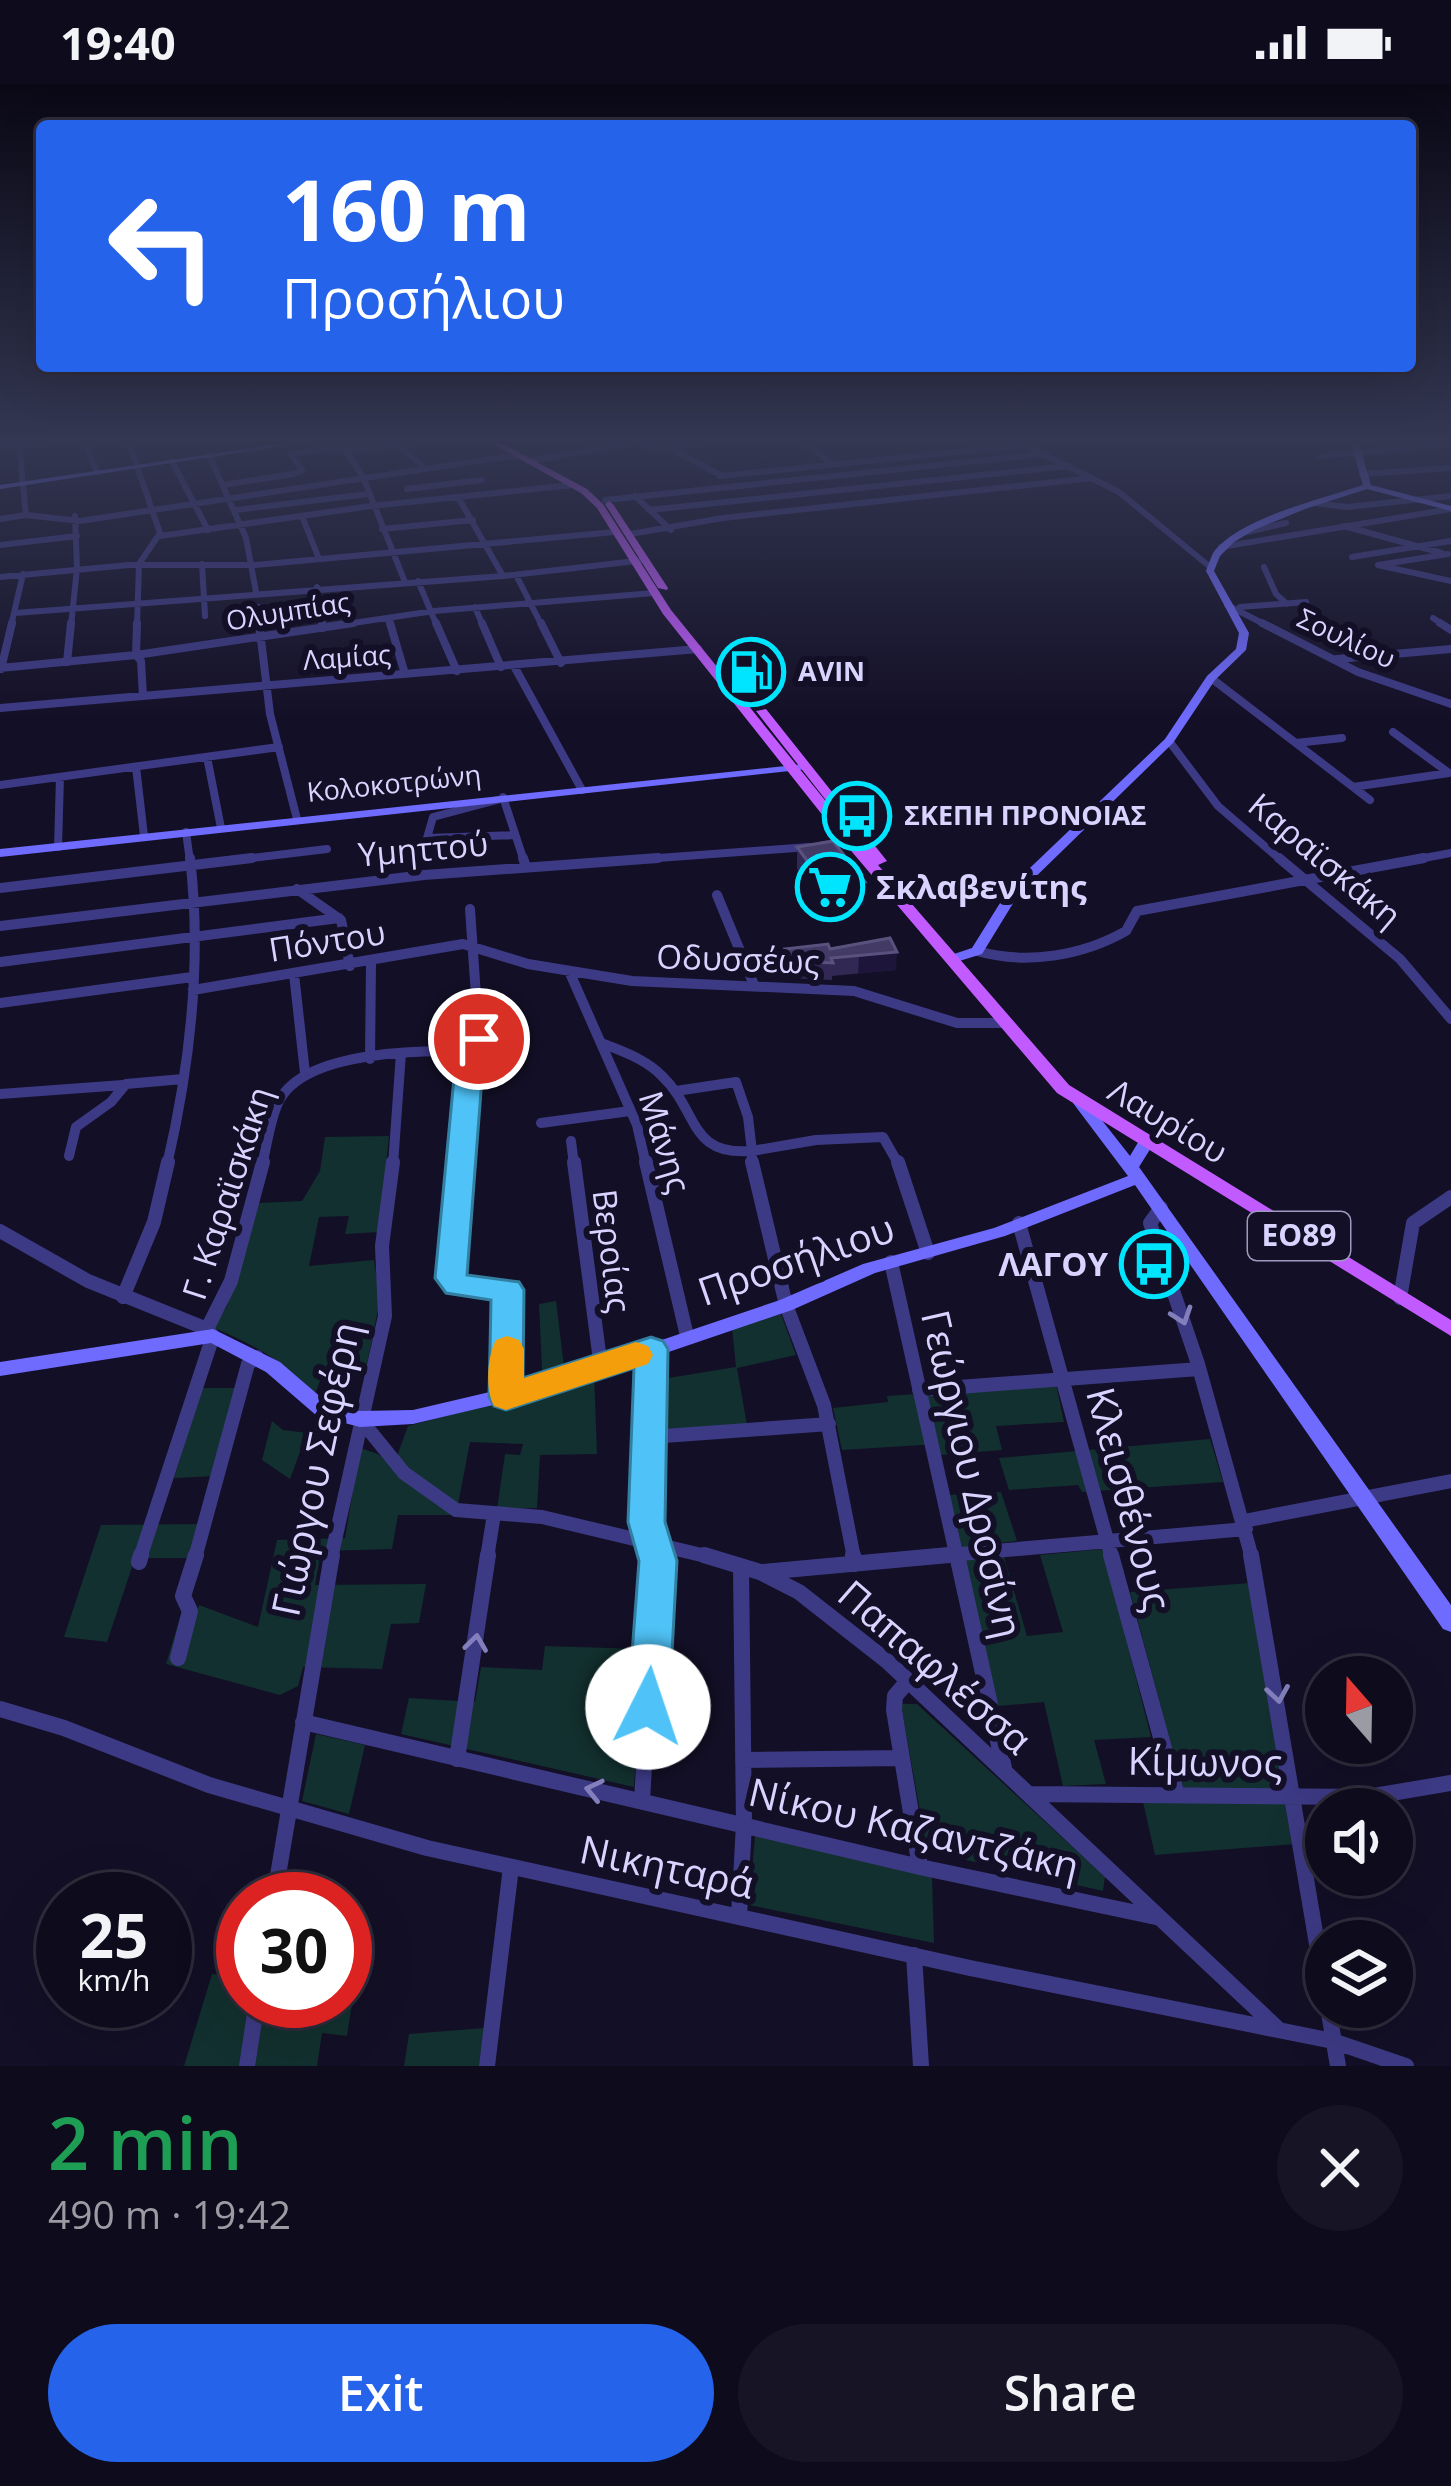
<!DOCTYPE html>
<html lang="en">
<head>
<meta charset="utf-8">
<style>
  :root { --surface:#0e0b1c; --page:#171425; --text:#f1f3f6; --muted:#9b9ba3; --line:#2e2b3b; --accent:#2563eb }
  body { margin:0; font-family:"Open Sans",sans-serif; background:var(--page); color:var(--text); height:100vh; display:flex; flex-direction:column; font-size:45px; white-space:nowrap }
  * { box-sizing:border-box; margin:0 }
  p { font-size:39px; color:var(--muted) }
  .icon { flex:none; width:66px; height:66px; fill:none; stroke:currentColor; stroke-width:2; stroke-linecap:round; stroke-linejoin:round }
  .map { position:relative; height:1982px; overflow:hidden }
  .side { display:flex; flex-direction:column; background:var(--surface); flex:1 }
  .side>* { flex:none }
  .hud { position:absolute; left:36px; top:36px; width:1380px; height:252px; border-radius:12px; box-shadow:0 12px 48px #0002,0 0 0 3px var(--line); background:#2563eb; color:#fff; overflow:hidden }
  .needle { width:78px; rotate:340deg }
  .tools { position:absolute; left:1305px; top:1572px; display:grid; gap:24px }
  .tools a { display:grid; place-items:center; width:108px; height:108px; border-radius:50%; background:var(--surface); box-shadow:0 12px 48px #0002,0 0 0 3px var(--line); font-size:60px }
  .speed { position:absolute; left:36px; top:1788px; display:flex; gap:24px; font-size:60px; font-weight:700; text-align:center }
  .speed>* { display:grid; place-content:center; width:156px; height:156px; border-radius:50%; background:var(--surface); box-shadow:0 12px 48px #0002,0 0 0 3px var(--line); line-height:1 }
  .speed small { font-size:30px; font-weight:400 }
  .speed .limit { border:18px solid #d22; background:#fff; color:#111 }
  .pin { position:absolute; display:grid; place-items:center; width:102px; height:102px; color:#fff; margin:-51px; border:6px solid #fff; border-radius:50%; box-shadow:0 3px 12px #0007 }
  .me { position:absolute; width:132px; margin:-66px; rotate:4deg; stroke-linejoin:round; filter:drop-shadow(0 0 9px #0008) }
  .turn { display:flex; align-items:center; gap:42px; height:252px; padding:0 48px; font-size:54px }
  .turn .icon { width:156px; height:156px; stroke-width:2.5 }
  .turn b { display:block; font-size:84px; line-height:102px }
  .round { display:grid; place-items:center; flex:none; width:126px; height:126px; border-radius:63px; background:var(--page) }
  .summary { display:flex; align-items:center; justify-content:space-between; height:204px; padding:0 48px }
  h1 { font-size:72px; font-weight:600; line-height:90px; color:#1e9e55 }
  .action { display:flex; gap:24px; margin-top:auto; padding:24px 48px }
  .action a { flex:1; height:138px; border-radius:72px; background:var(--accent); color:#fff; font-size:48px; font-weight:600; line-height:138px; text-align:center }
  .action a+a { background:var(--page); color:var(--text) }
  .status { display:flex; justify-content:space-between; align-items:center; height:84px; padding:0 60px; background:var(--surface); direction:ltr }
  .status svg { height:33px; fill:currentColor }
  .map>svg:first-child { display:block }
  .green { fill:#12302f }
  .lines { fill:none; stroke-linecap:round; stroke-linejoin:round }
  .street-far4 { stroke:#3d3a85; stroke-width:6 }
  .street-far3 { stroke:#3d3a85; stroke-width:8 }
  .street-far2 { stroke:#3d3a85; stroke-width:10 }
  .street-far1 { stroke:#3d3a85; stroke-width:14 }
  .street { stroke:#3d3a85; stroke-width:16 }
  .secondary { fill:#6f6bff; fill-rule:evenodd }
  .primary { fill:#c25bff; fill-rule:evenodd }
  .wall { fill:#312854 }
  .shaded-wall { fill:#1d163a }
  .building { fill:#433a66; stroke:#5a527e; stroke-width:3 }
  .oneway { stroke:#837fbc }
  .route { fill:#4fc3f7; stroke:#337fa1; stroke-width:3 }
  .slow { fill:#f59e0b }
  .labels { text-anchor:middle; stroke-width:12; stroke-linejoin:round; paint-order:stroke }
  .far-street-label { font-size:27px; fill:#d9d4ff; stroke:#130f26 }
  .far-poi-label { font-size:27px; font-weight:bold; fill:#d9d4ff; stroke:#130f26; text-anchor:start }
  .shield { fill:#130f26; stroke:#9e99be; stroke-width:3 }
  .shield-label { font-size:30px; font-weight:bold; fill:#d9d4ff }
  .street-label { font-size:33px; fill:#d9d4ff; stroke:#130f26 }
  .poi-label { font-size:33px; font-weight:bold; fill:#d9d4ff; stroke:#130f26; text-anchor:start }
  .near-street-label { font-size:39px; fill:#d9d4ff; stroke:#130f26 }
</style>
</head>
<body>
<div class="status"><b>19:40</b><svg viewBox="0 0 49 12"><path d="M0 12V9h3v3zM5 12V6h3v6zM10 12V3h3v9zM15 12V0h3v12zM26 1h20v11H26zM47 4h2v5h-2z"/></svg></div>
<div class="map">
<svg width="1451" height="1982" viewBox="0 0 1451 1982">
  <rect width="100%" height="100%" fill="#130f26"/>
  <!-- green -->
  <path class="green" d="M389,1052L379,1148L345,1150L349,1132L319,1133L309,1182L374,1176L380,1216L365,1290L324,1286L315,1310C285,1278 255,1261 214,1244L227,1222L258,1119L302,1117L320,1087L325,1053Z
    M556,1217L566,1299L594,1290L597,1370L540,1371L537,1424L497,1425L505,1370L520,1371L523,1360L470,1358L456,1431H398L392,1465L321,1467L315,1501L426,1500L419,1539L391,1540L382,1585L303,1583L298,1602L280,1611L166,1580L182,1527L196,1533L199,1521L258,1543L277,1456L345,1454L360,1364L378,1370L393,1383L408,1342L543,1307L539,1220Z
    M781,1230L796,1271L737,1284L747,1341L657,1348L656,1296L736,1283L732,1244Z
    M1056,1300L1064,1338L996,1342L1002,1366L940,1371L938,1360L842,1366L833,1324L888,1318L887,1312Z
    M202,1304H237L216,1392L174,1394Z
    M272,1337L283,1346L307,1349L290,1395L262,1376Z
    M1210,1355L1223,1398L1082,1408L1078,1401L1009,1406L999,1374Z
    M1001,1408L1017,1457L1000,1459L1027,1552L1063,1548L1040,1471L1103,1465L1151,1653L1094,1656L1106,1700L1063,1702L1044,1618L998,1622L949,1411Z
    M200,1440L190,1474H135L107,1558L64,1553L101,1441Z
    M1251,1499L1296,1760L1155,1771L1143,1718L1186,1716L1130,1508Z
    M545,1562L642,1565L634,1703L401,1650L409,1614L475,1618L481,1583L542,1586Z
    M901,1620H917L1105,1793L1103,1807L927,1767Z
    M316,1650L365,1661L349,1730L302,1717Z
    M755,1752L932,1792L934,1859L749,1821Z
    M212,1890L243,1893V1917H345V1899L355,1900L347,1952L322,1949L317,1982H184Z
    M484,1944L479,1982H404L409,1950Z"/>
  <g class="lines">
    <!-- street-far4 -->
    <path class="street-far4" d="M85,359L97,388
      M129,359L160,449L139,480L137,542
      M341,359L363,393L405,498
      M638,359L656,364L701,359
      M804,359L833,380
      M19,360L26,431
      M399,361L424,384
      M0,362L44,359
      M668,363L722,392
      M347,367L416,359
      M209,371L246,454L256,508
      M1321,372L1451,360
      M172,377L208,446
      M528,377L631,359
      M1362,390L1451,384
      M719,392L1025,361L1119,408L1209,482
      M223,401L293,390L302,386L291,370L343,362
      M407,405L482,396
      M635,412L671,446
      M458,413L503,492
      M605,416L1045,370
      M1315,419L1347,423L1451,412
      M236,426L368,410
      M649,426L1069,382
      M302,432L319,475
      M0,435L26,431L80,437L518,371
      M1344,442L1442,469
      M382,445L473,436
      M1247,448L1286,439
      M630,450L723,434L1092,394
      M160,452L371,422L572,401
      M0,461L77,452
      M1221,463L1451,425
      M1448,470L1378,481L1451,497
      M1352,473L1451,457
      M202,480L205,532
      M1264,483L1276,510L1287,520
      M516,491L542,542
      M0,493L129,481H255L615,448
      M418,497L437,542
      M317,503L323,542
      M1227,521L1268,542
      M259,523V542
      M475,523L483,542
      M1240,523L1306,518
      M15,529L503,492L645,476
      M389,534L391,542
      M1433,534L1445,542
      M11,542L23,490
      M71,542L77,484L75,432
      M333,542L434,527L654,509"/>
    <!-- street-far3 -->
    <path class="street-far3" d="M137,539L136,571L141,577L143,612
      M259,539L270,630L297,735
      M322,539L323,544
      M390,539L405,590
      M436,539L457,587
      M482,539L501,583
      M541,539L561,579
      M1262,539L1358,588L1451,620
      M1440,539L1451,546
      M1337,575L1451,565
      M67,578L71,539
      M514,582L582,706
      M0,584L136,571L353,539
      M1,585L12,539
      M1211,594L1370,716
      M0,624L698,565
      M1169,657L1218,722L1282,777
      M1296,659L1342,654
      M207,673L221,744
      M136,683L144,752
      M0,701L279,663
      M1353,703L1449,689L1393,648
      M503,713L524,777
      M497,716L433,733L427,754L515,751
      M186,748L190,777
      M58,763L60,693
      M227,777L327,765
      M617,777L809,763
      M1408,777L1451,769"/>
    <!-- street-far2 -->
    <path class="street-far2" d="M523,774L526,783
      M1279,774L1400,875L1451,935
      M0,804L252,774
      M297,805L341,836L350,882
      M717,811L754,901
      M0,842L424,791L658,774
      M977,867C1026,881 1082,872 1126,847L1137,827L1424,774
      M0,878L339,834
      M569,887L637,1041L646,1081
      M294,890L305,989
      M193,906L463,860L528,880L632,897L854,907L957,939H1005
      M0,919L192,893
      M602,959C623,968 646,975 662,992C699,1027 688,1072 752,1067V1081
      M370,975L371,879
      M676,1007L736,998L748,1033L752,1067L816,1056L883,1053L899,1081
      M0,1010L123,1001
      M541,1039L630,1027
      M571,1057L574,1081
      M69,1072L76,1043L111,1018L126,1000L183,995
      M167,1081C190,982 202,875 190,774
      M262,1081C267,1061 270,1035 279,1017C306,965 427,966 476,968
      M393,1081L401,969
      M461,1081L468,994L479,955L470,825"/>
    <!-- street-far1 -->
    <path class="street-far1" d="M461,1078L451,1197L508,1206L506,1313
      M574,1078L601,1284
      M646,1078L687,1252
      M752,1078L786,1221L824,1321L854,1474
      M898,1078L928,1169
      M1161,1124L1150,1139L1198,1280L1252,1474
      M1019,1139L1112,1474
      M0,1147L88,1197L207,1245L213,1252L140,1474
      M891,1178L957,1474
      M123,1213L154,1138L168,1078
      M1400,1214L1413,1139L1451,1113
      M207,1245L231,1197L263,1078
      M651,1265L647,1438L657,1474
      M919,1306L1199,1285
      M360,1335L404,1389L456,1426L542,1433L714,1474
      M650,1353L829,1340
      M1244,1437L1451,1397
      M195,1474L248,1280L257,1273
      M331,1474L385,1232L382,1162L393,1078
      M487,1474L494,1430
      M915,1474L1246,1445"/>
    <!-- street -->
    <path class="street" d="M704,1471L760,1488L799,1508L887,1577L1277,1944
      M853,1471L855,1480
      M957,1471L1004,1684
      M1111,1471L1176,1708
      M1251,1471L1326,1913
      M139,1478L141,1471
      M763,1488L949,1471
      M178,1574L190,1527L183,1512L196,1471
      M908,1597L895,1612L894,1626L920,1783
      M0,1625L64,1644L209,1701L427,1764L970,1884L1333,1957L1406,1982
      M303,1638L920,1783L1156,1833
      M457,1675L488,1471
      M743,1676L902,1674
      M1030,1710L1368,1713L1451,1699
      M642,1717L656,1471
      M274,1815L332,1471
      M739,1832L744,1740L741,1483
      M914,1871L921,1982
      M1328,1923L1338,1982
      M247,1982L257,1917
      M487,1982L511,1783"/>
    <!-- secondary -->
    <path class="secondary" d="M286,359H303L0,405V401Z
      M1351,359H1359L1371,401L1451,422V427L1367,405L1305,425L1254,446L1234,458L1220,472L1214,487L1249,549L1246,566L1215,596L1173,659L1020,808L982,870L953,879L948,878L946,875L948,872L972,864L1010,803L1165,655L1207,592L1236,565L1239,549L1206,487C1207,484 1212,471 1213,469C1238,434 1322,415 1363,401Z
      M804,680L810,683L808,685L0,773V765Z
      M1081,1014L1086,1016L1130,1072L1140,1055H1152L1154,1059L1139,1083L1451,1521V1548L1443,1545L1135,1101L1005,1152L875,1189L792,1226L557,1306L413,1340L360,1343L317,1332L266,1288L211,1259L0,1292V1278L213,1245L280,1278L330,1321L360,1327L413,1326L549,1294L780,1216L863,1180L994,1144L1128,1092L1073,1019Z"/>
    <!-- primary -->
    <path class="primary" d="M491,359H501L587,405L603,420L671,526L854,752L756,627L766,625L887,777L878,781L1069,1001L1451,1236V1252L1057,1009L847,762L663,530L597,424L581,409Z
      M609,417L613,420L668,504L667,506L658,504L605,420Z"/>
  </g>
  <!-- wall -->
  <path class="wall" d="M797,763L864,821L827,828L797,785Z
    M890,854L896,886L832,892V896L789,894L784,882L785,865H830Z"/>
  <!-- shaded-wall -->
  <path class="shaded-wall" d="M865,798L864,821L827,828L828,805Z
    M897,868L896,886L858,890L859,873Z"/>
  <!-- building -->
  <path class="building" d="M833,757L865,798L828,805L797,763Z
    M890,854L897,868L831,874L833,879L790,877L785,865L828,860L830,865Z"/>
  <!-- one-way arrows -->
  <defs><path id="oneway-chevron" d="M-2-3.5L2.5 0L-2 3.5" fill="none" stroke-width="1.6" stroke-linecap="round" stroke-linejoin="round" transform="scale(3)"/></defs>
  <g class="oneway">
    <use href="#oneway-chevron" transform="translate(1182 1232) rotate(71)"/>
    <use href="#oneway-chevron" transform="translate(476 1559) rotate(-82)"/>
    <use href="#oneway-chevron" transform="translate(1278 1610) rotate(81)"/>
    <use href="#oneway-chevron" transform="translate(594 1706) rotate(-167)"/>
  </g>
  <!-- sky -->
  <linearGradient id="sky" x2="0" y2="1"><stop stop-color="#0a0815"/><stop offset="0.56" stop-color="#333752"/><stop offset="1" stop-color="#333752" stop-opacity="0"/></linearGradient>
  <rect width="1451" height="636" fill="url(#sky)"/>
  <!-- route -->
  <path class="route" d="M479,947L492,955L482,994L467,1191L519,1198L524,1206L523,1294L651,1253L663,1257L668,1265L665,1438L677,1477L669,1623L663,1637L648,1642L634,1637L628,1623L639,1477L628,1438L634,1284L506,1326L494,1322L489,1313L491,1216L446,1209L435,1194L454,994L466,955Z"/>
  <!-- slow -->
  <path class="slow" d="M507,1252L519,1256L524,1265V1294L636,1258L648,1262L653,1271L648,1280L506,1326L494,1322C485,1306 487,1272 496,1256Z"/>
  <!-- icons -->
  <defs>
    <g id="fuel-ring" transform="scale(3.45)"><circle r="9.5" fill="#130f26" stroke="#00e5ff" stroke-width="1.5"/><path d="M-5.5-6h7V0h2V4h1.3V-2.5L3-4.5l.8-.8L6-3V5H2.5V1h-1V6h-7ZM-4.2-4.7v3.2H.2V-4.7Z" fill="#00e5ff"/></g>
    <g id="bus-ring" transform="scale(3.45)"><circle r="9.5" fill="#130f26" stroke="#00e5ff" stroke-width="1.5"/><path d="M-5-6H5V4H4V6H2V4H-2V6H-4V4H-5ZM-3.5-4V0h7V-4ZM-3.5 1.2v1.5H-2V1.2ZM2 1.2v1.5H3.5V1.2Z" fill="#00e5ff"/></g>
    <g id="supermarket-ring" transform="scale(3.45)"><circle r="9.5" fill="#130f26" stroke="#00e5ff" stroke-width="1.5"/><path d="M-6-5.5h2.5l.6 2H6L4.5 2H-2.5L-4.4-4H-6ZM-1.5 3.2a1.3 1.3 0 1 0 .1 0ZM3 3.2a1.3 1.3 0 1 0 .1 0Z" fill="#00e5ff"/></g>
  </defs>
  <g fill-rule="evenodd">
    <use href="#fuel-ring" x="751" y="588"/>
    <use href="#bus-ring" x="857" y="732"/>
    <use href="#supermarket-ring" x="830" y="803"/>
    <use href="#bus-ring" x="1154" y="1180"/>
  </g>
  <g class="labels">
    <!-- far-street labels -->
    <g class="far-street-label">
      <text transform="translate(288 528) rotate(-9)" y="9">Ολυμπίας</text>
      <text transform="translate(1346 555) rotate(25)" y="9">Σουλίου</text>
      <text transform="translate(347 574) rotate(-4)" y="9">Λαμίας</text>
      <text transform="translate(394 700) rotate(-6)" y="9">Κολοκοτρώνη</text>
    </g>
    <!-- far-poi labels -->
    <g class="far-poi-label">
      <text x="798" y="597">AVIN</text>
      <text x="904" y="741">ΣΚΕΠΗ ΠΡΟΝΟΙΑΣ</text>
    </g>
    <!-- shield labels -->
    <rect class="shield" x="1248" y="1128" width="102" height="48" rx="9"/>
    <g class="shield-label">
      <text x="1299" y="1162">ΕΟ89</text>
    </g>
    <!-- street labels -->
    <g class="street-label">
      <text transform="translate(423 765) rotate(-5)" y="12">Υμηττού</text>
      <text transform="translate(1325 776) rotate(40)" y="12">Καραϊσκάκη</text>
      <text transform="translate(327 857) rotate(-9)" y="12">Πόντου</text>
      <text transform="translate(738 875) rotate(2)" y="12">Οδυσσέως</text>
      <text transform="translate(1168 1037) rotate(31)" y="12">Λαυρίου</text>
      <text transform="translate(665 1058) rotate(73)" y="12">Μάνης</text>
      <text transform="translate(227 1109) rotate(-72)" y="12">Γ. Καραϊσκάκη</text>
      <text transform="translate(612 1167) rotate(83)" y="12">Βεροίας</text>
    </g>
    <!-- poi labels -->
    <g class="poi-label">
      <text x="876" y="815">Σκλαβενίτης</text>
      <text x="1108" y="1192" text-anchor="end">ΛΑΓΟΥ</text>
    </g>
    <!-- near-street labels -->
    <g class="near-street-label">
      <text transform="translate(796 1176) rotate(-19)" y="14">Προσήλιου</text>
      <text transform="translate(316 1385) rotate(-78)" y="14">Γιώργου Σεφέρη</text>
      <text transform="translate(972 1390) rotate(77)" y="14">Γεώργιου Δροσίνη</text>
      <text transform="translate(1129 1415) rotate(75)" y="14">Κλεισθένους</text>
      <text transform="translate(935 1583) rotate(41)" y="14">Παπαφλέσσα</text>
      <text transform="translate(1205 1678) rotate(1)" y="14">Κίμωνος</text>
      <text transform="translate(914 1745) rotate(13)" y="14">Νίκου Καζαντζάκη</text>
      <text transform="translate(667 1783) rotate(12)" y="14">Νικηταρά</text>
    </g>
  </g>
</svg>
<div class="tools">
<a><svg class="needle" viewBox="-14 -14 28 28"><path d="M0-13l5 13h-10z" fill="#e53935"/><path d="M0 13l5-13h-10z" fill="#9b9ba3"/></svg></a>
<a><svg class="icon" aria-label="sound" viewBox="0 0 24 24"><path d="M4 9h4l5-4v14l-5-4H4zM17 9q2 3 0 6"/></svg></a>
<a><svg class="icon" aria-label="layers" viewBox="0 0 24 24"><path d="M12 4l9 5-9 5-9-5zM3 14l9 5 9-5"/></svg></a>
</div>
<div class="speed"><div>25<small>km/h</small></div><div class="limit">30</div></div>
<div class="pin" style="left:479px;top:955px;background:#d93025"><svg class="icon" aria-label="arrive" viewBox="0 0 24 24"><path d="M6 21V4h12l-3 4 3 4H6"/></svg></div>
<svg class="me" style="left:648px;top:1623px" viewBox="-20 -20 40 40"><circle r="19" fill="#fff"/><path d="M0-13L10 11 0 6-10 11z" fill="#4fc3f7"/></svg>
<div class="hud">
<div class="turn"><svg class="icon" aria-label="left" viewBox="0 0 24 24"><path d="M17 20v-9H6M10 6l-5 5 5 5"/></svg><div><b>160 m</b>Προσήλιου</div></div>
</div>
</div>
<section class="side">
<div class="summary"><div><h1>2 min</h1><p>490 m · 19:42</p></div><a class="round"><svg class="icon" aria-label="close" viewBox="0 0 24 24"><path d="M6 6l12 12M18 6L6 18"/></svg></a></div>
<div class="action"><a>Exit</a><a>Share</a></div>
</section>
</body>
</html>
